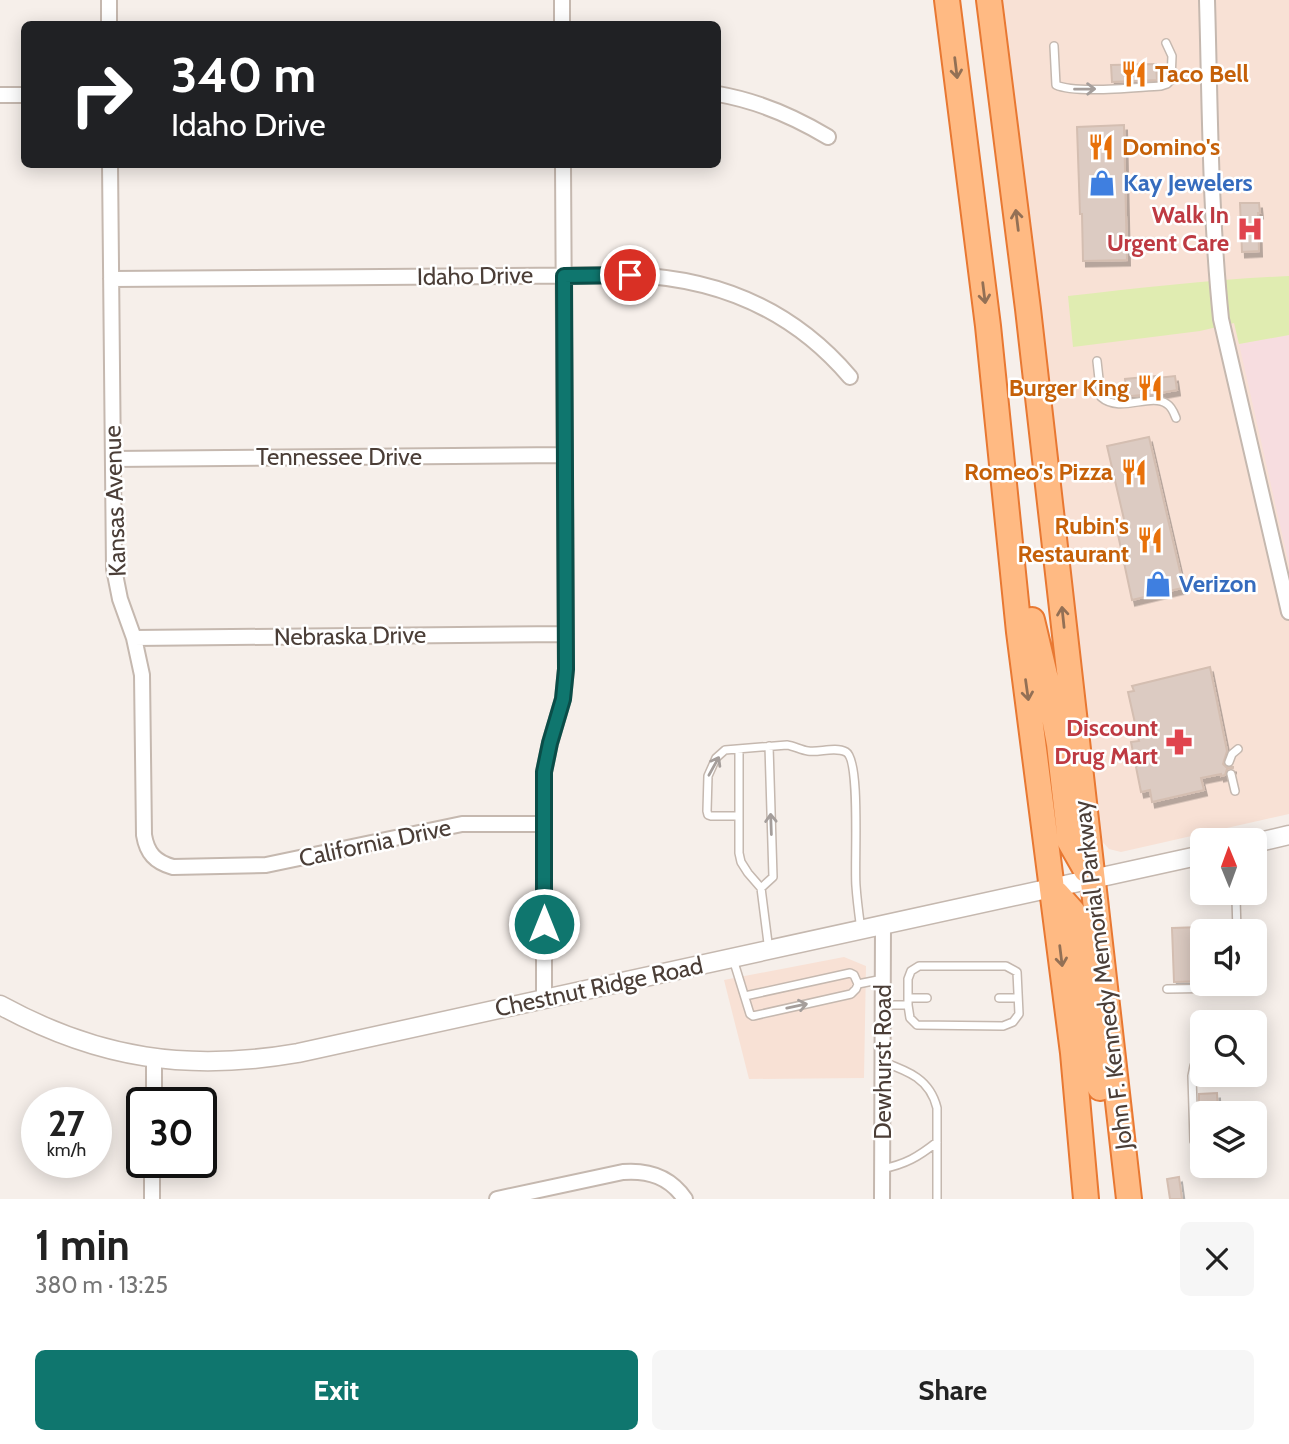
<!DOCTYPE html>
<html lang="en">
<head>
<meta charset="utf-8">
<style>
  :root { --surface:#fff; --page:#f6f6f6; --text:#222; --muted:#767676; --accent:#0f766e }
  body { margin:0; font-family:Cabin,sans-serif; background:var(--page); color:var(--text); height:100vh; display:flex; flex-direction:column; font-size:26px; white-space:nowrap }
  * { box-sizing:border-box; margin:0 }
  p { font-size:23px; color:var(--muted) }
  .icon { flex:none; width:38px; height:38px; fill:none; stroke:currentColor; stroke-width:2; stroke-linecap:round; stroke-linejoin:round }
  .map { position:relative; height:1199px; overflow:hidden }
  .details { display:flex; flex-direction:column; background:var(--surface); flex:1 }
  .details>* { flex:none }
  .guide { position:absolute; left:21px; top:21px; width:700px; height:147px; border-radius:10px; box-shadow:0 4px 18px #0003; background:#202124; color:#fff; overflow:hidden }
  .needle { width:46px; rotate:359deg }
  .fabs { position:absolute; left:1190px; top:828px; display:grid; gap:14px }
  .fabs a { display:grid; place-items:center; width:77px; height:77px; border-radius:10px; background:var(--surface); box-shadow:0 4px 18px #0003; font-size:35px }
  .speed { position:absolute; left:21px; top:1087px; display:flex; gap:14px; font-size:35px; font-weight:700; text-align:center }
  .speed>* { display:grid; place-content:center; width:91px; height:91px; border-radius:50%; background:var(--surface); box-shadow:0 4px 18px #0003; line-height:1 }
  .speed small { font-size:18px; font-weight:400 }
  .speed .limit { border:4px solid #111; border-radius:10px; background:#fff; color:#111 }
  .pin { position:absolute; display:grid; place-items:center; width:60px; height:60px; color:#fff; margin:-30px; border:4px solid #fff; border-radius:50%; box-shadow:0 2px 7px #0007 }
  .me { position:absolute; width:77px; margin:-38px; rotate:0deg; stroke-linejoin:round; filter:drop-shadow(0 0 5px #0008) }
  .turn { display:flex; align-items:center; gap:24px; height:147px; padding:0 35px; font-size:32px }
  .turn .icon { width:91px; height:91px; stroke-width:2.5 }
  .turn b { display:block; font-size:49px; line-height:60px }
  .round { display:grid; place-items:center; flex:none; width:74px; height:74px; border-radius:10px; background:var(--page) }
  .summary { display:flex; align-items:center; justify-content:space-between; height:119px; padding:0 35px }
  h1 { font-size:42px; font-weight:800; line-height:52px }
  .primary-button { display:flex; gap:14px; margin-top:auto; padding:14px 35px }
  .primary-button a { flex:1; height:80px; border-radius:10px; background:var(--accent); color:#fff; font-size:28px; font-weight:800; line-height:80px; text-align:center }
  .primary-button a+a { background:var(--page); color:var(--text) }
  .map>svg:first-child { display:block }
  .commercial { fill:#f8e1d5 }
  .medical { fill:#f7dde0 }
  .green { fill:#e0ecb1 }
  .building { fill:#dccbc2; stroke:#d4beb1; stroke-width:2; filter:url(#shadow) }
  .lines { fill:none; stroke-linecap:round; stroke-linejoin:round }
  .service-casing { stroke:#c5b8af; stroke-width:10 }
  .minor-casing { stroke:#c5b8af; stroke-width:18 }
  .tertiary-casing { stroke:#c5b8af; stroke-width:21 }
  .trunk-casing { stroke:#e87832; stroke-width:28 }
  .service { stroke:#fff; stroke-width:7 }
  .minor { stroke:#fff; stroke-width:14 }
  .tertiary { stroke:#fff; stroke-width:18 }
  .trunk { stroke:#ffba83; stroke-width:24 }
  .oneway { stroke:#937055 }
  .oneway2 { stroke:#a59e9b }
  .route-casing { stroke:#0a4d48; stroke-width:18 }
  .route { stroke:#0f766e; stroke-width:12 }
  .labels { text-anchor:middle; stroke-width:5; stroke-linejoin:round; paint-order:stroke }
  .food-label { font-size:24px; font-weight:bold; fill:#c56008; stroke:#fff; text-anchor:end }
  .shop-label { font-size:24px; font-weight:bold; fill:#366cbe; stroke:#fff; text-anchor:start }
  .health-label { font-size:24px; font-weight:bold; fill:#be3a42; stroke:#fff; text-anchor:end }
  .street-label { font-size:24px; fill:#4b3e37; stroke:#fff }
</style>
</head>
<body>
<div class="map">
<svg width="1289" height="1199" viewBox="0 0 1289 1199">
  <defs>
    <filter id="shadow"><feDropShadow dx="3" dy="5.5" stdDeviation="0" flood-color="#0004"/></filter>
  </defs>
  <rect width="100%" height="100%" fill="#f6efea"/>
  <!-- commercial -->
  <path class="commercial" d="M1001,0H1289V814L1121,852L1109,849L1100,839L1011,73Z
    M844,957L866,966L864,1078L749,1079L724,980Z"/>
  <!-- medical -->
  <path class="medical" d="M1289,335V565L1239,344Z"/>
  <!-- green -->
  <path class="green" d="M1289,276V335L1239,344L1234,323L1200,331L1073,347L1068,296C1141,288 1215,279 1289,276Z"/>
  <!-- building -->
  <path class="building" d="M1156,64L1157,80L1112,82L1111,65Z
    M1124,125L1127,260L1083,261L1082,214H1080L1077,127Z
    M1240,203H1259L1260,213H1258L1259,251L1242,252Z
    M1156,376L1157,378L1175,376L1177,390L1160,393L1161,395L1152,394L1121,397L1119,389L1126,388L1125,379Z
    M1149,437L1182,580V588L1132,600L1117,530L1126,528L1107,446Z
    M1210,667L1227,751L1223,764L1226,767H1233V768L1227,769L1225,775L1221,776V774L1201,778L1204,790L1152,802L1150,790L1141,792L1131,742L1139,741L1128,692L1134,691L1132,686Z
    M1202,927V981L1174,982L1172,928Z
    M1217,1093L1218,1113H1199V1094Z
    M1179,1177L1182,1199H1170L1167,1179Z"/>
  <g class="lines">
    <!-- service casing -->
    <g class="service-casing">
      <path id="service" d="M1054,46L1056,85C1076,94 1137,87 1161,86L1167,84L1171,80L1172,56L1166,43
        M1097,361L1101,397C1120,414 1151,392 1167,404C1172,407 1174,413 1176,418
        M739,749V853L741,862L748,873L761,888L769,951
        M1229,762L1232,754L1238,749
        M1231,774L1235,791
        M739,816H711L708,815L707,811L708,776L716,758L725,750L787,745C794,746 801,750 808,751C819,753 835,746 846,752C861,760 854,865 856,886C857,901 859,915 861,930
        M761,888L773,877L769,746
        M1236,899L1237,931
        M733,959L750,1014L753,1016L851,994L856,989L858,984L883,979
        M919,966H1006L1017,972L1019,1014L1013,1022L1003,1026L917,1025L910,1018L908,1005V979L911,971Z
        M1167,989L1231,988L1236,984
        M745,996L850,973L854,975L858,984
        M908,998H927
        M999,998H1018
        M883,1005H908
        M883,1062C908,1071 930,1079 937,1108V1199
        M1202,1062H1200L1194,1066L1192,1076L1194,1141L1197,1146L1202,1149
        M882,1169C906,1164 918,1157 937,1142"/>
    </g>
    <!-- minor casing -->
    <g class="minor-casing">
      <path id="minor" d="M109,0V24
        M562,0V24
        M1207,0C1210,106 1210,213 1221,319L1289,612
        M718,94C758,101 793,116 828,137
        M0,95H24
        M110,164L114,569L120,599L134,638L142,675L144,835C147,853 155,862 173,867L266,865L462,824H543
        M111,279L630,275C718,278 793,310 850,377
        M113,459L565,455
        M134,638L566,634
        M544,999V772L550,743L563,699L566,669L563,164
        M154,1102V1058
        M152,1199V1162
        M497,1199L623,1172C649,1170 670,1177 685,1199
        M882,1199L883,925"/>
    </g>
    <!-- tertiary casing -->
    <g class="tertiary-casing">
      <path id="tertiary" d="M1255,843L1289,835
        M0,1005C99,1059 188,1072 298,1053L1202,855"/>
    </g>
    <!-- trunk casing -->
    <g class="trunk-casing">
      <path id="trunk" d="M947,0L988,326L1019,632L1073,1053L1086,1199
        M989,0L1028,309L1129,1199
        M1032,620L1050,696L1059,744L1070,842L1086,870
        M1057,894L1073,912L1100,1088"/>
    </g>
    <!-- service -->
    <use href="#service" class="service"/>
    <!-- minor -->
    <use href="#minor" class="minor"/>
    <!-- tertiary -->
    <use href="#tertiary" class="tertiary"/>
    <!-- trunk -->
    <use href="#trunk" class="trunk"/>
  </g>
  <!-- one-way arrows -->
  <defs><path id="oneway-shaft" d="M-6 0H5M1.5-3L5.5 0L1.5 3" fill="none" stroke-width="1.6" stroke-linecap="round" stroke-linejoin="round" transform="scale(1.75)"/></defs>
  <g class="oneway">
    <use href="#oneway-shaft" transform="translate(956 68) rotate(83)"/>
    <use href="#oneway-shaft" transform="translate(1017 220) rotate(-97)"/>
    <use href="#oneway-shaft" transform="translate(984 293) rotate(83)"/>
    <use href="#oneway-shaft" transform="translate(1063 617) rotate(-96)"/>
    <use href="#oneway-shaft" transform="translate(1027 690) rotate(82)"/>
    <use href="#oneway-shaft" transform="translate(1061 956) rotate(83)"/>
  </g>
  <g class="oneway2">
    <use href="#oneway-shaft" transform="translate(1085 89) rotate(-1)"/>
    <use href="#oneway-shaft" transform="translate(714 766) rotate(-61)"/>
    <use href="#oneway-shaft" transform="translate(771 824) rotate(-92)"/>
    <use href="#oneway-shaft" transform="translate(797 1006) rotate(-12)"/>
  </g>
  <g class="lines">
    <!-- route casing -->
    <g class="route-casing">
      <path id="route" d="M544,924V772L550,743L563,699L566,669L564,276L630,275"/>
    </g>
    <!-- route -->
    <use href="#route" class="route"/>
  </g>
  <!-- icons -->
  <defs>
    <g id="restaurant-bare" transform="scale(2.1)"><path d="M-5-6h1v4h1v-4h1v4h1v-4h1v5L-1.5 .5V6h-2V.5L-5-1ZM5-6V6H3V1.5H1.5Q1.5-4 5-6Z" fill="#e8710a" stroke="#fff" stroke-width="2.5" paint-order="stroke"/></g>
    <g id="shop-bare" transform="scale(2.1)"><path d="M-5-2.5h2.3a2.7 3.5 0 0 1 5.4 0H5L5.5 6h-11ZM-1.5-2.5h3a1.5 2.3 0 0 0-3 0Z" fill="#3f7fe0" stroke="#fff" stroke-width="2.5" paint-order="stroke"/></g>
    <g id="hospital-bare" transform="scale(2.1)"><path d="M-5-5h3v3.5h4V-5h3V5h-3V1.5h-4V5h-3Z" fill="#e0444e" stroke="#fff" stroke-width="2.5" paint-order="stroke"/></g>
    <g id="pharmacy-bare" transform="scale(2.1)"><path d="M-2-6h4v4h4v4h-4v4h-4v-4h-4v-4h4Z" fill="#e0444e" stroke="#fff" stroke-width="2.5" paint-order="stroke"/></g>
  </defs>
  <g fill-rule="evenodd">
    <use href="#restaurant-bare" x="1134" y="74"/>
    <use href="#restaurant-bare" x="1101" y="147"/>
    <use href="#shop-bare" x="1102" y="183"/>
    <use href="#hospital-bare" x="1250" y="229"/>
    <use href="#restaurant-bare" x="1150" y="388"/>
    <use href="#restaurant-bare" x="1134" y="472"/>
    <use href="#restaurant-bare" x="1150" y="540"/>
    <use href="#shop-bare" x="1158" y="584"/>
    <use href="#pharmacy-bare" x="1179" y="742"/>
  </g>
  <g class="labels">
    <!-- food labels -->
    <g class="food-label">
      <text x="1155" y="82" text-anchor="start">Taco Bell</text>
      <text x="1122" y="155" text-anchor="start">Domino's</text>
      <text x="1129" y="396">Burger King</text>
      <text x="1113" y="480">Romeo's Pizza</text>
      <text x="1129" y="534">Rubin's<tspan x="1129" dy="28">Restaurant</tspan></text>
    </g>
    <!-- shop labels -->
    <g class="shop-label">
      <text x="1123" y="191">Kay Jewelers</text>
      <text x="1179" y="592">Verizon</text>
    </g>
    <!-- health labels -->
    <g class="health-label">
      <text x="1229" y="223">Walk In<tspan x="1229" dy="28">Urgent Care</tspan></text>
      <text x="1158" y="736">Discount<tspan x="1158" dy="28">Drug Mart</tspan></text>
    </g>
    <!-- street labels -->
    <g class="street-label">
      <text transform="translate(475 276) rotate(-1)" y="8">Idaho Drive</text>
      <text x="339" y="465">Tennessee Drive</text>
      <text transform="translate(115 501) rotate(-92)" y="8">Kansas Avenue</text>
      <text transform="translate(350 636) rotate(-1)" y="8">Nebraska Drive</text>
      <text transform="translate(375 843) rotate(-12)" y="8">California Drive</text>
      <text transform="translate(1103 975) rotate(-97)" y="8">John F. Kennedy Memorial Parkway</text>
      <text transform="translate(599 987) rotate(-12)" y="8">Chestnut Ridge Road</text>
      <text transform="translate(883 1062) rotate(-90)" y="8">Dewhurst Road</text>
    </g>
  </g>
</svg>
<div class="fabs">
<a><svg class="needle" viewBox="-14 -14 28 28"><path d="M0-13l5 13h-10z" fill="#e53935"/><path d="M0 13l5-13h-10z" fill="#767676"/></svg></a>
<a><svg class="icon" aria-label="sound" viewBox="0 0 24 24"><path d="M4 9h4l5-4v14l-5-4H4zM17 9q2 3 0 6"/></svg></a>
<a><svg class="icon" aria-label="search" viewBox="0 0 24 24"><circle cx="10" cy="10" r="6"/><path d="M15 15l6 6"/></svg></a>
<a><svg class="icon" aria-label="layers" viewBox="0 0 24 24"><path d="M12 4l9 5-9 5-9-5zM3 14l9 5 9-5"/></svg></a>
</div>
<div class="speed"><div>27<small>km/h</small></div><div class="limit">30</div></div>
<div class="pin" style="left:630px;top:275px;background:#d93025"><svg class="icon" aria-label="arrive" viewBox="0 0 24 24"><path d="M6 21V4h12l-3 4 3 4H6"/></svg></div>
<svg class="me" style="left:544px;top:924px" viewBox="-20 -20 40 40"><circle r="17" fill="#0f766e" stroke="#fff" stroke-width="3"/><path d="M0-11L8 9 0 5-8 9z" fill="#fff"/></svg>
<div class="guide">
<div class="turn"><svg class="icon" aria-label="right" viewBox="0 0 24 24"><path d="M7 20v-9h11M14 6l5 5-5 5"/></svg><div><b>340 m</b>Idaho Drive</div></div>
</div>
</div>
<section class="details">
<div class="summary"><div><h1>1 min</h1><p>380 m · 13:25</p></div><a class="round"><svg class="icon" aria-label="close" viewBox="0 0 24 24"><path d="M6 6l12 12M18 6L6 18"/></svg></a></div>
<div class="primary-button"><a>Exit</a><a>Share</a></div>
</section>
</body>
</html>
